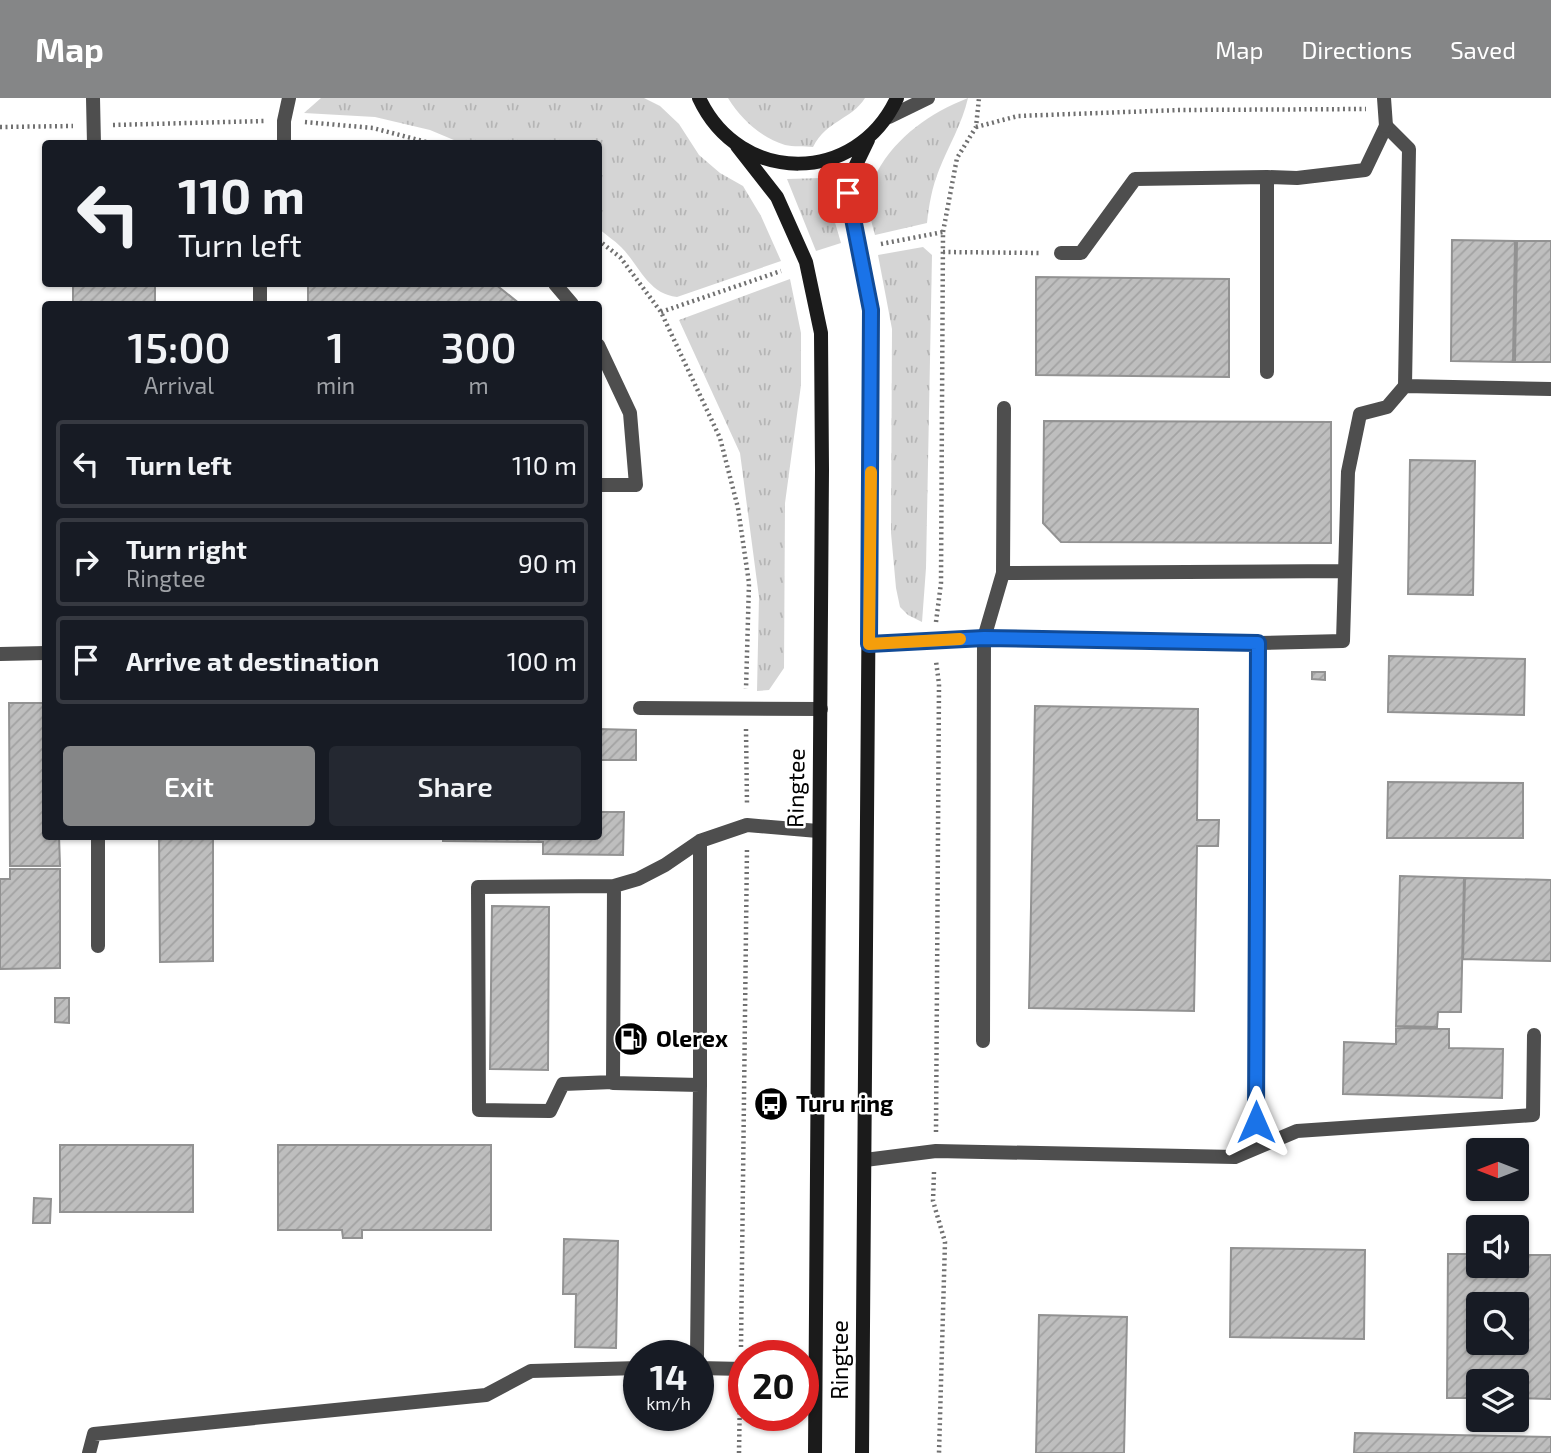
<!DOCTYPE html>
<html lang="en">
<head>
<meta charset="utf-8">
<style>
  :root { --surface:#171b24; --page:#242831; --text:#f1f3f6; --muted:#9ea1a6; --line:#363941; --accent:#858687 }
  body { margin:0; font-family:"Exo 2",sans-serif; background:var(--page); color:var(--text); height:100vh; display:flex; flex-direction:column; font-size:26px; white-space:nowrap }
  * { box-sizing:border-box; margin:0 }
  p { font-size:23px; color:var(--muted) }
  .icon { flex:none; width:38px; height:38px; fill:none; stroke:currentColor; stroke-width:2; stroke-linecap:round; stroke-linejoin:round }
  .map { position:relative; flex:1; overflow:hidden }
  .sheet { position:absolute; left:42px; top:203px; width:560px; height:539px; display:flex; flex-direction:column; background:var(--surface); border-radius:7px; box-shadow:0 2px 5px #0004 }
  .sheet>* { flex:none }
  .top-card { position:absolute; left:42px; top:42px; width:560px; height:147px; border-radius:7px; box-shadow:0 2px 5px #0004; background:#171b24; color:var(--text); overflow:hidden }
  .needle { width:46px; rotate:270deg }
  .fabs { position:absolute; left:1466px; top:1040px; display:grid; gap:14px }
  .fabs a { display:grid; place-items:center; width:63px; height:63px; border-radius:7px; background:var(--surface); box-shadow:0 2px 5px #0004; font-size:35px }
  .speed { position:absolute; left:623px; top:1242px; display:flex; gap:14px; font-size:35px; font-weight:700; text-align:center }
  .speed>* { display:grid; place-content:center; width:91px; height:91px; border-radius:50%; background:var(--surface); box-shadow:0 2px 5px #0004; line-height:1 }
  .speed small { font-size:18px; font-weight:400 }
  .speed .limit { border:10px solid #d22; background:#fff; color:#111 }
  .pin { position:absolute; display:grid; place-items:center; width:60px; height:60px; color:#fff; margin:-30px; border-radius:14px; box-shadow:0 4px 10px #0006 }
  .me { position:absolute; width:77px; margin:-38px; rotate:0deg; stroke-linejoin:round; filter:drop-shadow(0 0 5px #0008) }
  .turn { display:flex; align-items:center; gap:24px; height:147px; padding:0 21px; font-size:32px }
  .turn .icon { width:91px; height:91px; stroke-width:2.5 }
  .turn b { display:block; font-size:49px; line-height:60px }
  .eta { display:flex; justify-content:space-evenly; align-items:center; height:119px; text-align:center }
  .eta b { font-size:42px; font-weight:600; line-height:49px }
  .button { display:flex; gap:14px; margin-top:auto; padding:14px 21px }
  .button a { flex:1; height:80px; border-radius:7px; background:var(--accent); color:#fff; font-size:28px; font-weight:600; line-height:80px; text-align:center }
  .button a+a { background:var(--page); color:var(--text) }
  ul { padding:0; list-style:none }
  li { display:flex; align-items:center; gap:21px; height:88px; margin:0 14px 10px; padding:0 7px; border:4px solid var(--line); border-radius:7px }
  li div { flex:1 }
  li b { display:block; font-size:26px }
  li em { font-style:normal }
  header { display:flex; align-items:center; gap:42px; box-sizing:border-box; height:98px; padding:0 35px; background:var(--accent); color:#fff }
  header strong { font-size:33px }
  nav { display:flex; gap:38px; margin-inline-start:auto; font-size:24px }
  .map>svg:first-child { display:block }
  .grass { fill:url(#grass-tufts) }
  .building { fill:url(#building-hatch); stroke:#929292; stroke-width:2; fill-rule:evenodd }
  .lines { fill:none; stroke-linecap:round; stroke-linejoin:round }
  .path { stroke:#707070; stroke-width:4.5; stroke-dasharray:2 3.5; stroke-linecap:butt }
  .service { stroke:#4e4e4e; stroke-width:14 }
  .minor { stroke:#4e4e4e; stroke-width:14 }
  .secondary { stroke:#1b1b1b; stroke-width:14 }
  .route-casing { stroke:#114b97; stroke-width:18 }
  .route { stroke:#1a73e8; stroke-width:12 }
  .slow { stroke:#f59e0b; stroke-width:12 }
  .labels { text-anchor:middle; stroke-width:5; stroke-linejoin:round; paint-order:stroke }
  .street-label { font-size:23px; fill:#000; stroke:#fff }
  .poi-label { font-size:23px; font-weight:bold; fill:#000; stroke:#fff; text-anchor:start }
</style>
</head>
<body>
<header>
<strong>Map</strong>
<nav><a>Map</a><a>Directions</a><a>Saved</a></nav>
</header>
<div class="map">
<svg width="1551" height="1355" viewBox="0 0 1551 1355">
  <defs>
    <pattern id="grass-tufts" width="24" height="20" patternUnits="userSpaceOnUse" patternTransform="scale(1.75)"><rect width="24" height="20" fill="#d5d5d5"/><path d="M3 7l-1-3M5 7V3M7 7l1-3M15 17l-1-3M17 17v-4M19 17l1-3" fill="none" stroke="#b5b5b5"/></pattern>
    <pattern id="building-hatch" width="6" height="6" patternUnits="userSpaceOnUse" patternTransform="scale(1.75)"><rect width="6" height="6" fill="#bebebe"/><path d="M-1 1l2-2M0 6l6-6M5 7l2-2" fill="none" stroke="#a2a2a2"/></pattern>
  </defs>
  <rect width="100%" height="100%" fill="#fff"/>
  <!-- grass -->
  <path class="grass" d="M321,0H644L660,8L679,26L699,57L720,75L743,88L761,118L781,163L677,199C648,196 639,167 621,149C614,142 606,137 599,131L598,46L461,45L430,32L375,19L304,15Z
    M728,0H865C851,22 827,22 813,49C804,48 793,49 785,47C760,39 741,21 728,0Z
    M968,0C962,26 949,47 939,72C932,89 929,107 927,125L875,137C871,122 865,103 869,88C871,84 875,78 877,74C897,38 930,15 968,0Z
    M822,80L841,145L816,153L787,81Z
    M923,149L932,157L926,470L922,524L908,517L900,509L896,490L891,435L892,231L878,157Z
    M790,181L801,235V287L785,405L784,570L769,592L757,593L759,499L740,355L679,222Z"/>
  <!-- building -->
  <path class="building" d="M1452,142L1515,143L1513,264L1451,263Z
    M1517,143H1551V264H1515Z
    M1036,179L1229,181V279L1036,277Z
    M73,186H155V206H73Z
    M308,186H495L520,206H308Z
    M1044,323L1331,324V445L1061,444L1043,425Z
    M1410,362L1475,363L1473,497L1408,496Z
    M1389,558L1525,561L1524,617L1388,614Z
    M1312,574H1325V582L1312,581Z
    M9,605H46V738H59L60,768H10Z
    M1035,608L1198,611L1197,722H1219L1218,748H1197L1194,913L1029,910Z
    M598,631L636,632V662H598Z
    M1388,684L1523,685V740H1387Z
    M598,714H624L623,757L543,756V744L443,743V738H598Z
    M159,738H213V863L160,864Z
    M10,771H60V870L0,871V781H10Z
    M1400,778L1464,780L1461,914H1438L1437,929L1396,928Z
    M1465,780L1551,782V863L1463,861Z
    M492,808L549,809L548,972L490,971Z
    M55,900H69V925L55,924Z
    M1396,930L1449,931V950L1503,951L1502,1000L1343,996L1344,944L1396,946Z
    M60,1047H193V1114H60Z
    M278,1047H491V1132H362V1140H343L342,1132H278Z
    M34,1100L51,1101L50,1125H33Z
    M564,1141L618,1143L616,1250L575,1249L576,1196H563Z
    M1231,1150L1365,1152L1364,1241L1230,1239Z
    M1448,1156H1479V1167H1517V1157H1551V1301L1517,1300V1283H1479V1300H1447ZM1479,1206H1517V1244H1479Z
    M1039,1217L1127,1219L1124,1355H1036Z
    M1355,1335L1551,1339V1355H1354Z"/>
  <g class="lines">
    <!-- path -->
    <path class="path" d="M305,24L373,30L434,46
      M113,27L265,23
      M0,29L73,28
      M976,29L1018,18L1180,12L1366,11
      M598,142L620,159L661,214L720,340L738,410L749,485L746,591
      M881,146L943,134
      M943,154L1040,155
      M661,214L781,173
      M936,524L941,485L943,134L957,60L976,29L979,0
      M746,631L747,706
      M936,1034L939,586L936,563
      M934,1074L933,1103L945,1144L939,1355
      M741,1249L747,750
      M739,1355L740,1293"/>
    <!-- service -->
    <path class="service" d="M93,0L94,46
      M284,46V23L289,0
      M1061,155H1081L1135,81L1267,79
      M555,186L572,206
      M260,206V186
      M598,247L630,315L636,387H598
      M1267,274V79L1297,80L1365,72L1386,28L1409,51L1405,288
      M1003,475L1345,473
      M869,546L984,540L1258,545L1343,543L1348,374L1360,316L1387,309L1405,288L1551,291
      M0,556L46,555
      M640,610L821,611
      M98,738V848
      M700,743V987L613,985L614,788L638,781L665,767L700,743L747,727L818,733
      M983,943L984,540L1003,475L1004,310
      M613,984L563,986L550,1013L479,1012L478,789L614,788
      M1256,1050L1258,545
      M865,1062L936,1053L1235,1059L1297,1033L1533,1017L1534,937
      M697,1258L700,987
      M698,1270L744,1271
      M89,1355L94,1336L486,1297L531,1273L639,1270"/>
    <!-- minor -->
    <path class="minor" d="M1384,0L1386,28
      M889,19L928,0"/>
    <!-- secondary -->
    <path class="secondary" d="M699,0C740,88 857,87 897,0
      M737,48L777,99L806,164L821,235L822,372L815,1355
      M862,1355L871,212L848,95L854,71L868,42"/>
  </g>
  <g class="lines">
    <!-- route casing -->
    <g class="route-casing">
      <path id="route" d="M848,95L871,212L869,546L984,540L1258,545L1256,1024"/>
    </g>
    <!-- route -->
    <use href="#route" class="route"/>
    <!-- slow -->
    <path class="slow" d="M871,374L869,546L960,541"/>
  </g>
  <!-- icons -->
  <defs>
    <g id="fuel-disc" transform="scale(1.75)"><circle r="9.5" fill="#000" stroke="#fff"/><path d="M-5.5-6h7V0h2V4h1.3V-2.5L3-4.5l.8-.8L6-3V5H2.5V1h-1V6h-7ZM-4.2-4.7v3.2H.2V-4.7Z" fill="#fff"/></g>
    <g id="bus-disc" transform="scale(1.75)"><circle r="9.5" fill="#000" stroke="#fff"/><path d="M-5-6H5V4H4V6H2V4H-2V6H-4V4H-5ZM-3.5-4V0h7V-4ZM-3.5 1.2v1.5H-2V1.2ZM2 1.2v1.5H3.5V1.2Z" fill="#fff"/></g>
  </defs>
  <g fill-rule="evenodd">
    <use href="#fuel-disc" x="631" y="941"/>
    <use href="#bus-disc" x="771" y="1006"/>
  </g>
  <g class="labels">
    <!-- street labels -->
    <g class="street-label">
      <text transform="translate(796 690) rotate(-89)" y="8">Ringtee</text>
      <text transform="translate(840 1262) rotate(-90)" y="8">Ringtee</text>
    </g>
    <!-- poi labels -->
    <g class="poi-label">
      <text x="656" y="949">Olerex</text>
      <text x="796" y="1014">Turu ring</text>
    </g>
  </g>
</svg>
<div class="fabs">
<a><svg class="needle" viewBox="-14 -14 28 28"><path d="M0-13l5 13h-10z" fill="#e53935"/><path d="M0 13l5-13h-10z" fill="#9ea1a6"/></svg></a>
<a><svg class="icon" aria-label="sound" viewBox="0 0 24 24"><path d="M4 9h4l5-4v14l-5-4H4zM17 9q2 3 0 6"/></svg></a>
<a><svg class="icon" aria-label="search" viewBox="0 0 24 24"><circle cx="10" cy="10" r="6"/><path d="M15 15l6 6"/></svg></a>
<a><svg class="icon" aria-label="layers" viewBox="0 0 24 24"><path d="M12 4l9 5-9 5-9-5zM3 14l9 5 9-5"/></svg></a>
</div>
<div class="speed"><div>14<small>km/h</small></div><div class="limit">20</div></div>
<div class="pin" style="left:848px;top:95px;background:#d93025"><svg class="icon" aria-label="arrive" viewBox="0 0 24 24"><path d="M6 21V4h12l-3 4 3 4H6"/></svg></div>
<svg class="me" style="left:1256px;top:1024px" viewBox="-20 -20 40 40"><path d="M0-17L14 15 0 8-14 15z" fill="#1a73e8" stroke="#fff" stroke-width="4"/></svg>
<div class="top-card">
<div class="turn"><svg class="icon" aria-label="left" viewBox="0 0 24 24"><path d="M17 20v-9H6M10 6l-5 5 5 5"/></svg><div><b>110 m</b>Turn left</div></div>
</div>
<section class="sheet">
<div class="eta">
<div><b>15:00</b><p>Arrival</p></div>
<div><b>1</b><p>min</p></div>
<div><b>300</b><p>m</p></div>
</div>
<ul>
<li><svg class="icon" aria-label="left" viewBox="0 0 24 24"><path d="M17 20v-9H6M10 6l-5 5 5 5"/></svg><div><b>Turn left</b></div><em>110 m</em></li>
<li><svg class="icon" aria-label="right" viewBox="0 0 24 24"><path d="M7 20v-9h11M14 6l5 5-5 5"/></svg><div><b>Turn right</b><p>Ringtee</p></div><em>90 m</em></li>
<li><svg class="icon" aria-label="arrive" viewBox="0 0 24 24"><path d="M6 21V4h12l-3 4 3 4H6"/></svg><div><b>Arrive at destination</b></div><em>100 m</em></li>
</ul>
<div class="button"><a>Exit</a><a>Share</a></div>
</section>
</div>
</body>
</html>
